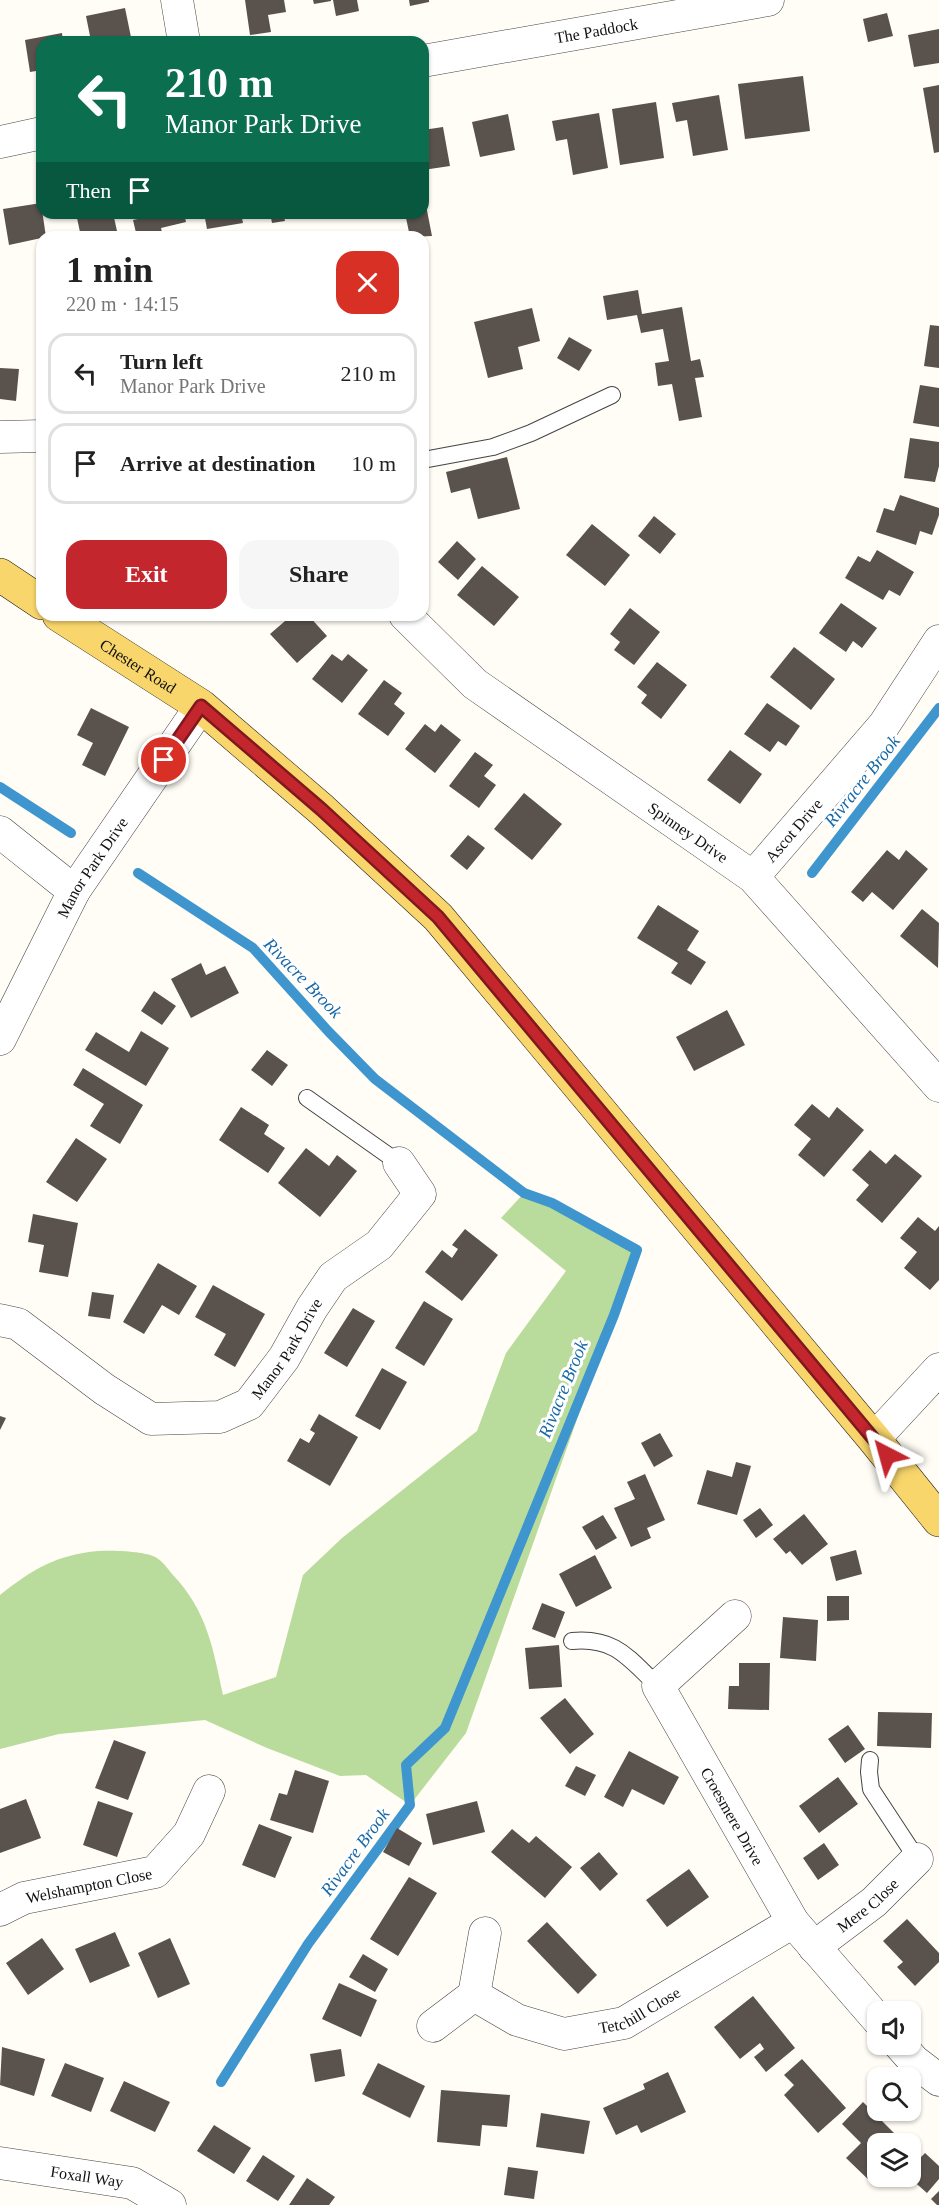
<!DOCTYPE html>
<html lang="en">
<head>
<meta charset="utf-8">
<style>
  :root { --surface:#fff; --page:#f6f6f6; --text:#222; --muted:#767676; --line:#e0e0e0; --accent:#c4262e }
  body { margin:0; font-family:"Times New Roman",serif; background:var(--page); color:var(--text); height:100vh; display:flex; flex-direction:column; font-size:22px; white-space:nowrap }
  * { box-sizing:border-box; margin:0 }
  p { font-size:20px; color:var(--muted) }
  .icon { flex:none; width:33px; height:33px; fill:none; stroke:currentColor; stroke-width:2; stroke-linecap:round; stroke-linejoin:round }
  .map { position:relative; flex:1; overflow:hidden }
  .panel { position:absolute; left:36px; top:231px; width:393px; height:390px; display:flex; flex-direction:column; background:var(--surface); border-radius:18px; box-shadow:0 2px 4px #0004 }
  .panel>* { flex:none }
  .guide { position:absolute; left:36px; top:36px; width:393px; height:183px; border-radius:18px; box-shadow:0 2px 4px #0004; background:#0b6e4f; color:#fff; overflow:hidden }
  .tools { position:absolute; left:867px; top:2001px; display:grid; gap:12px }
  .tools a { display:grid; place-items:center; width:54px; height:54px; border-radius:12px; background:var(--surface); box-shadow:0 2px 4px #0004; font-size:30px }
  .pin { position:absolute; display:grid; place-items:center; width:51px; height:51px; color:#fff; margin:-26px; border:3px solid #fff; border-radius:50%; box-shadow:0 2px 6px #0007 }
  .me { position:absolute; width:66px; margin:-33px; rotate:321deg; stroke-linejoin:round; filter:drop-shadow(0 0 4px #0008) }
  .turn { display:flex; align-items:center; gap:21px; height:126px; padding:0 30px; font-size:27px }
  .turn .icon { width:78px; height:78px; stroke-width:2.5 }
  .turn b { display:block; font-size:42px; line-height:51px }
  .then { display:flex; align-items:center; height:57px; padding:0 30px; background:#0003; gap:12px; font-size:22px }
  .round { display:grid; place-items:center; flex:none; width:63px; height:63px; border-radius:18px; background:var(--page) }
  .overview { display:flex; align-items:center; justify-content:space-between; height:102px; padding:0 30px }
  h1 { font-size:36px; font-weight:800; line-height:45px }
  .cta { display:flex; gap:12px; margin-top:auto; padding:12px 30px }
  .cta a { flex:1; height:69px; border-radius:18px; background:var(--accent); color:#fff; font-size:24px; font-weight:800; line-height:69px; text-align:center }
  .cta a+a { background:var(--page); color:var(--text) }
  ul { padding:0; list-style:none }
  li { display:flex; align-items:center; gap:18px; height:81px; margin:0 12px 9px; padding:0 18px; border:3px solid var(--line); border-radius:18px }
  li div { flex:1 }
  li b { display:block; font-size:22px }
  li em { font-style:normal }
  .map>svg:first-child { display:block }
  .forest { fill:#b9dc9c }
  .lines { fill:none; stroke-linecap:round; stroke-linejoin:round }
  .stream { stroke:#3f96cf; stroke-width:10 }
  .building { fill:#5a524d }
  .service-casing { stroke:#444; stroke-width:18 }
  .minor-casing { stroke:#444; stroke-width:33 }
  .primary-casing { stroke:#222; stroke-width:34 }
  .service { stroke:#fff; stroke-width:16 }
  .minor { stroke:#fff; stroke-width:32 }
  .primary { stroke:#f9d66b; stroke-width:33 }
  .route-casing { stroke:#7f191e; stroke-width:15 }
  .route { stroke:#c4262e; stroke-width:10 }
  .labels { text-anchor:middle; stroke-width:6; stroke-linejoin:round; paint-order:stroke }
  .street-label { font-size:16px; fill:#111; stroke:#fff }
  .water-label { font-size:18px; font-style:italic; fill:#1768a6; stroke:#fff }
</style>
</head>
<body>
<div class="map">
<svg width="939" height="2205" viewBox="0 0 939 2205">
  <rect width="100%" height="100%" fill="#fffdf5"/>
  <!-- forest -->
  <path class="forest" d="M524,1193L552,1203L637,1250L466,1733L410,1805L366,1775L340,1776L267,1748L205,1720L59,1734L0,1749V1595C33,1569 56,1555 98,1551C111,1550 147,1551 157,1558C163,1562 168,1569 173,1575C207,1611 213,1648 223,1695L276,1677L303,1575L342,1538L477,1431L506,1353L566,1271L501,1218Z"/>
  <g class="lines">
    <!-- stream -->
    <path class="stream" d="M0,787L71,833
      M138,873L253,948L328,1031L375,1079L524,1193L552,1203L637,1250L614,1315L445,1728L406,1765L410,1805L308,1944L221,2082
      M812,873L939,708"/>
  </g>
  <!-- building -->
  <path class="building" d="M245,0H284L286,12L268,15L271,32L250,35Z
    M313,0H331V1L314,4Z
    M333,0H357L359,11L336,16Z
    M409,0H429V2L410,6Z
    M125,8L132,42H108V38L91,41L86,16Z
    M887,13L893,36L868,42L863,19Z
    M939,29V63L914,67L908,35Z
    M62,33L63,42H42V70L30,72L25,40Z
    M803,76L810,131L745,139L738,84Z
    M939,85V152L934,153L923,88Z
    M719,95L728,150L693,156L687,120L676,122L672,103Z
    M656,102L664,158L620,165L612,109Z
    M599,113L608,168L573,175L567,139L556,141L552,121Z
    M508,114L515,150L480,157L472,122Z
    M443,127L450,166L423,170V130Z
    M423,190L432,236L410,237L405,213H423Z
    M41,203L46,237L9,245L3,209Z
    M76,213H113L117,231L81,237Z
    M146,213H184L186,222L161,228L163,237H137L133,220L147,217Z
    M204,213H241L243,223L207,229Z
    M270,213H283L285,221L272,223Z
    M638,290L642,314L682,307L691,361L700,359L704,377L695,378L702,417L679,421L672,384L658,386L655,363L669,361L663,329L641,333L637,315L607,320L603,296Z
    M532,308L540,341L518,347L523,369L488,378L474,322Z
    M930,325L939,326V368L924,366Z
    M569,337L592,350L579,371L557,358Z
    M0,368L19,369L16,401L0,399Z
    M920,385L939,388V427L913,423Z
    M910,438L939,442V466L935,482L904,478Z
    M507,457L520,509L478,519L470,488L451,493L446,472Z
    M900,495L939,508V515L932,535L920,531L916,545L876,532L884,508L894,511Z
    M654,516L676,534L660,554L638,536Z
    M592,524L630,555L605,586L566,555Z
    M457,541L476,559L458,580L438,562Z
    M877,550L914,572L900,596L889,590L883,600L845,578L858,556L870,562Z
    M482,566L519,597L494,626L457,595Z
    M841,603L877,628L862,648L853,641L846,652L819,633Z
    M630,608L660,632L634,665L614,650L620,642L610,634Z
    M292,615H308L327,636L297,663L270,634Z
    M794,647L835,679L811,710L770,677Z
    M332,654L342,661L348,654L368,670L342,703L312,679Z
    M657,662L687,685L661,719L641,703L647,695L637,687Z
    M384,680L402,693L394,704L405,713L388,736L358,714Z
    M767,703L800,726L786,746L778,741L770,752L744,734Z
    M91,708L129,727L105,776L82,765L93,743L77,735Z
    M425,724L435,732L441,724L461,740L435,773L405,749Z
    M730,750L762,774L740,804L707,780Z
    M475,752L493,765L484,776L496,785L479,808L449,786Z
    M524,793L562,824L532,860L494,829Z
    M468,835L485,848L467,870L450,856Z
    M887,850L899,860L906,850L928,869L893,910L872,892L863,902L851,892Z
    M658,905L699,931L687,950L706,962L691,985L671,973L678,963L637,938Z
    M922,909L939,923L938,968L900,936Z
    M201,963L206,975L225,966L239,993L191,1018L171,979Z
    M154,991L176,1006L162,1025L141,1011Z
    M727,1010L745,1045L694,1071L676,1037Z
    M141,1031L169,1048L146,1086L85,1050L96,1032L129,1052Z
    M267,1050L288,1065L272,1086L251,1070Z
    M83,1068L143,1105L120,1144L90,1126L104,1104L73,1085Z
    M812,1104L829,1118L837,1107L864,1130L824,1177L798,1155L811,1139L794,1125Z
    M241,1107L269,1125L264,1134L285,1148L268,1173L219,1140Z
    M76,1138L107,1159L77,1202L46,1182Z
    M306,1148L329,1166L337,1155L357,1171L320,1217L278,1183Z
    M870,1150L886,1164L895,1154L922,1176L882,1223L856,1200L869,1185L852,1170Z
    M33,1214L78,1223L68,1277L39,1272L44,1245L28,1242Z
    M918,1217L935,1231L939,1226V1280L930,1290L904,1268L917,1252L900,1238Z
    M465,1229L498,1255L462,1301L425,1272L442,1250L452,1258L458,1249L452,1245Z
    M158,1263L197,1286L179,1315L162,1305L144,1334L123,1322Z
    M213,1285L265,1314L235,1367L214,1355L226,1334L195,1317Z
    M92,1292L114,1295L110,1319L88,1316Z
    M424,1301L453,1319L424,1366L395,1348Z
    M353,1308L375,1321L347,1367L324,1353Z
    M382,1368L407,1382L380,1430L355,1416Z
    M319,1414L358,1437L330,1486L287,1461L300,1438L309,1443L315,1433L310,1430Z
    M0,1416L6,1418L0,1430Z
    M660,1433L673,1456L654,1467L641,1443Z
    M736,1462L751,1466L737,1515L697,1504L707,1470L732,1477Z
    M645,1474L665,1520L647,1528L651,1538L631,1547L614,1508L635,1499L627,1482Z
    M760,1508L773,1525L756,1538L743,1520Z
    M804,1514L828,1544L802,1565L790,1551L786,1554L773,1539Z
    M603,1515L617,1538L596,1550L582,1527Z
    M856,1550L862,1574L836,1581L830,1557Z
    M595,1555L612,1588L576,1607L559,1574Z
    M827,1596H849V1620L827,1621Z
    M542,1603L565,1612L555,1638L532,1629Z
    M783,1617L818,1620L816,1661L780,1658Z
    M559,1645L562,1687L529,1689L525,1648Z
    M739,1663H770L769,1710L728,1709L729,1686H739Z
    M565,1698L594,1734L570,1754L540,1718Z
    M878,1712L932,1713L931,1748L877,1746Z
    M848,1725L865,1749L845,1763L828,1739Z
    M114,1740L146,1752L128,1800L95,1788Z
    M629,1751L679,1777L664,1805L632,1789L623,1807L604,1797Z
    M576,1766L596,1775L585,1796L565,1786Z
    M295,1770L329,1781L313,1833L270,1820L279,1793L287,1795Z
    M838,1777L858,1804L819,1833L799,1806Z
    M26,1799L41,1838L0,1853V1809Z
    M98,1801L133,1813L117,1857L83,1845Z
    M477,1801L485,1832L433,1845L426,1814Z
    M259,1824L292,1837L275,1878L242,1865Z
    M397,1828L422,1843L409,1866L383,1852Z
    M512,1829L529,1843L536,1836L572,1867L545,1898L491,1852Z
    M824,1843L839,1865L818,1880L803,1858Z
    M599,1852L618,1874L600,1891L580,1868Z
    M689,1869L709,1897L667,1927L646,1900Z
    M409,1877L437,1893L398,1956L370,1939Z
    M907,1919L939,1953V1962L915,1986L897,1967L903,1962L883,1941Z
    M547,1922L597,1975L578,1994L527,1941Z
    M115,1932L130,1966L90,1983L75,1949Z
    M42,1938L64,1969L28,1995L6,1963Z
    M170,1938L190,1984L158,1998L138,1953Z
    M363,1954L388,1969L375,1992L349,1977Z
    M339,1983L377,2000L361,2037L322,2019Z
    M753,1996L795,2048L766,2072L754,2057L764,2049L760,2043L740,2059L714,2027Z
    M2,2047L45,2059L34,2096L0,2085Z
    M341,2049L345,2076L315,2082L310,2054Z
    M802,2059L846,2108L818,2133L784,2095L794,2085L784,2075Z
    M65,2063L104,2078L91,2112L51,2096Z
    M378,2063L425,2086L410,2118L362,2094Z
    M668,2072L686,2112L641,2133L637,2125L616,2135L603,2108L645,2089L643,2084Z
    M124,2081L170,2102L155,2132L110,2111Z
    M441,2090L510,2095L507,2127L482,2125L480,2146L437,2142Z
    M863,2102L905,2144H878V2176H882L874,2185L846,2158L861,2143L842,2124Z
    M541,2113L590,2121L584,2154L536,2147Z
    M214,2125L251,2148L234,2174L197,2151Z
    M925,2153L939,2166V2179L927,2193L910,2178V2168Z
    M263,2155L295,2176L278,2201L246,2181Z
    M508,2167L538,2171L534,2199L504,2195Z
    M307,2178L335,2197L329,2205H289Z
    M939,2191V2205H937L931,2199Z"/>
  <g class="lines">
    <!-- service casing -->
    <g class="service-casing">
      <path id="service" d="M423,460L493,447L531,433L612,395
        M307,1098L399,1163
        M572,1641C616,1637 629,1659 658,1686
        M870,1760L869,1772L871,1789L917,1859"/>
    </g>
    <!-- minor casing -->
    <g class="minor-casing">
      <g id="minor">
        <path d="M177,0L184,42"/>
        <path id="s1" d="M423,61L768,0"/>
        <path d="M0,142L42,133"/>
        <path d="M0,437L42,436"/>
        <path id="s2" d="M405,615L475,684L753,877L939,1086"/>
        <path d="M0,832L74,891"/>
        <path id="s3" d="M753,877L884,725L939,641"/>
        <path id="s4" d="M0,1039L74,891L201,706"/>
        <path id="s5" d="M0,1320L18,1324L104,1389L151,1419L220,1417L249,1404L284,1358L312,1308L333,1277L379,1245L420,1194L399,1163"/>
        <path d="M874,1439L939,1369"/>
        <path id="s6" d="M735,1616L658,1686L793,1922L878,2020"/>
        <path id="s7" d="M0,1910L24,1898L155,1872L189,1834L209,1791"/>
        <path id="s8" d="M814,1947L874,1902L917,1859"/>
        <path d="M474,1995L485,1933"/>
        <path id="s9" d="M433,2026L474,1995L517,2020L564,2034L624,2023L793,1922"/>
        <path d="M899,2044L914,2061L939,2080"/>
        <path id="s10" d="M0,2163L132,2183L170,2205"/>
      </g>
    </g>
    <!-- primary casing -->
    <g class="primary-casing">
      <g id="primary">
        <path d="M0,575L42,603"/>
        <path id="s11" d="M59,615L201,706L321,809L438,917L874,1439L939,1520"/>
      </g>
    </g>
    <!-- service -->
    <use href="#service" class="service"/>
    <!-- minor -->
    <use href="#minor" class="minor"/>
    <!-- primary -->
    <use href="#primary" class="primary"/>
  </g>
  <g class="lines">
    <!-- route casing -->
    <g class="route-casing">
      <path id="route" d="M164,760L201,706L321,809L438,917L887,1455"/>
    </g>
    <!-- route -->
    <use href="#route" class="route"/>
  </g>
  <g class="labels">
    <!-- street labels -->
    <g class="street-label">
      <text dy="6" stroke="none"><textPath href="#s1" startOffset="176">The Paddock</textPath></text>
      <text dy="6" stroke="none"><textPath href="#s11" startOffset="94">Chester Road</textPath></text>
      <text dy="6" stroke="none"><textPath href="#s3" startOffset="62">Ascot Drive</textPath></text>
      <text dy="6" stroke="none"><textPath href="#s2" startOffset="358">Spinney Drive</textPath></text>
      <text dy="6" stroke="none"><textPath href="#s4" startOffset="195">Manor Park Drive</textPath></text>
      <text dy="6" stroke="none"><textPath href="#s5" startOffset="350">Manor Park Drive</textPath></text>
      <text dy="6" stroke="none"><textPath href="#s6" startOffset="254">Croesmere Drive</textPath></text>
      <text dy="6" stroke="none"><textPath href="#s7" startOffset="93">Welshampton Close</textPath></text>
      <text dy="6" stroke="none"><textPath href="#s8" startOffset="68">Mere Close</textPath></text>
      <text dy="6" stroke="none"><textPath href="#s9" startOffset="230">Tetchill Close</textPath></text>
      <text dy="6" stroke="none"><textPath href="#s10" startOffset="88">Foxall Way</textPath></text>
    </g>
    <!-- water labels -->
    <g class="water-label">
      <text transform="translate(862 781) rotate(-52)" y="6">Rivracre Brook</text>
      <text transform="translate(303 978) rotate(46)" y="6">Rivacre Brook</text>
      <text transform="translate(563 1389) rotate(-68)" y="6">Rivacre Brook</text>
      <text transform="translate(355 1852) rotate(-54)" y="6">Rivacre Brook</text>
    </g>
  </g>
</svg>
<div class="tools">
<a><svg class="icon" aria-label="sound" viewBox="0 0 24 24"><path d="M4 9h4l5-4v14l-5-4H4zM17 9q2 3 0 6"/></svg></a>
<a><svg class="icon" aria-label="search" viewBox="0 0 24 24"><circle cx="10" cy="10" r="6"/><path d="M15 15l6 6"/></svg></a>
<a><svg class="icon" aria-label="layers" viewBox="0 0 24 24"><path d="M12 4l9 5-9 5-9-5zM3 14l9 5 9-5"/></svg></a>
</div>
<div class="pin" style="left:164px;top:760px;background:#d93025"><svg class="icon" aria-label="arrive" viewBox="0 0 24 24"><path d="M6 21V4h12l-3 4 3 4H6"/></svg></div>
<svg class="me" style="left:887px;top:1455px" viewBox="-20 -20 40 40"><path d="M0-17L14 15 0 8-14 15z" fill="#c4262e" stroke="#fff" stroke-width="4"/></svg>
<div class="guide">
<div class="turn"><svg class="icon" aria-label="left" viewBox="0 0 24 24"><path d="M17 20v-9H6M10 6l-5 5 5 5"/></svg><div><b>210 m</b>Manor Park Drive</div></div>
<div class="then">Then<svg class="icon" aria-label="arrive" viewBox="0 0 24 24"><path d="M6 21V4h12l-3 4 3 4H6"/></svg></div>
</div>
<section class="panel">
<div class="overview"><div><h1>1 min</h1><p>220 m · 14:15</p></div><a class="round" style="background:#d93025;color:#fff"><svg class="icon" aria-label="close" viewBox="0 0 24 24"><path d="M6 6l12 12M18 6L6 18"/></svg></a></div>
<ul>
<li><svg class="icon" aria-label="left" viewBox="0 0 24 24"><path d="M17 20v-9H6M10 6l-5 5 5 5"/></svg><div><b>Turn left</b><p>Manor Park Drive</p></div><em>210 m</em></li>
<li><svg class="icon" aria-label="arrive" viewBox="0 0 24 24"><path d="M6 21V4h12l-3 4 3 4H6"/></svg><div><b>Arrive at destination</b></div><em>10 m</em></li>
</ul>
<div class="cta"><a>Exit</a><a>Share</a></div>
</section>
</div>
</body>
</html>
